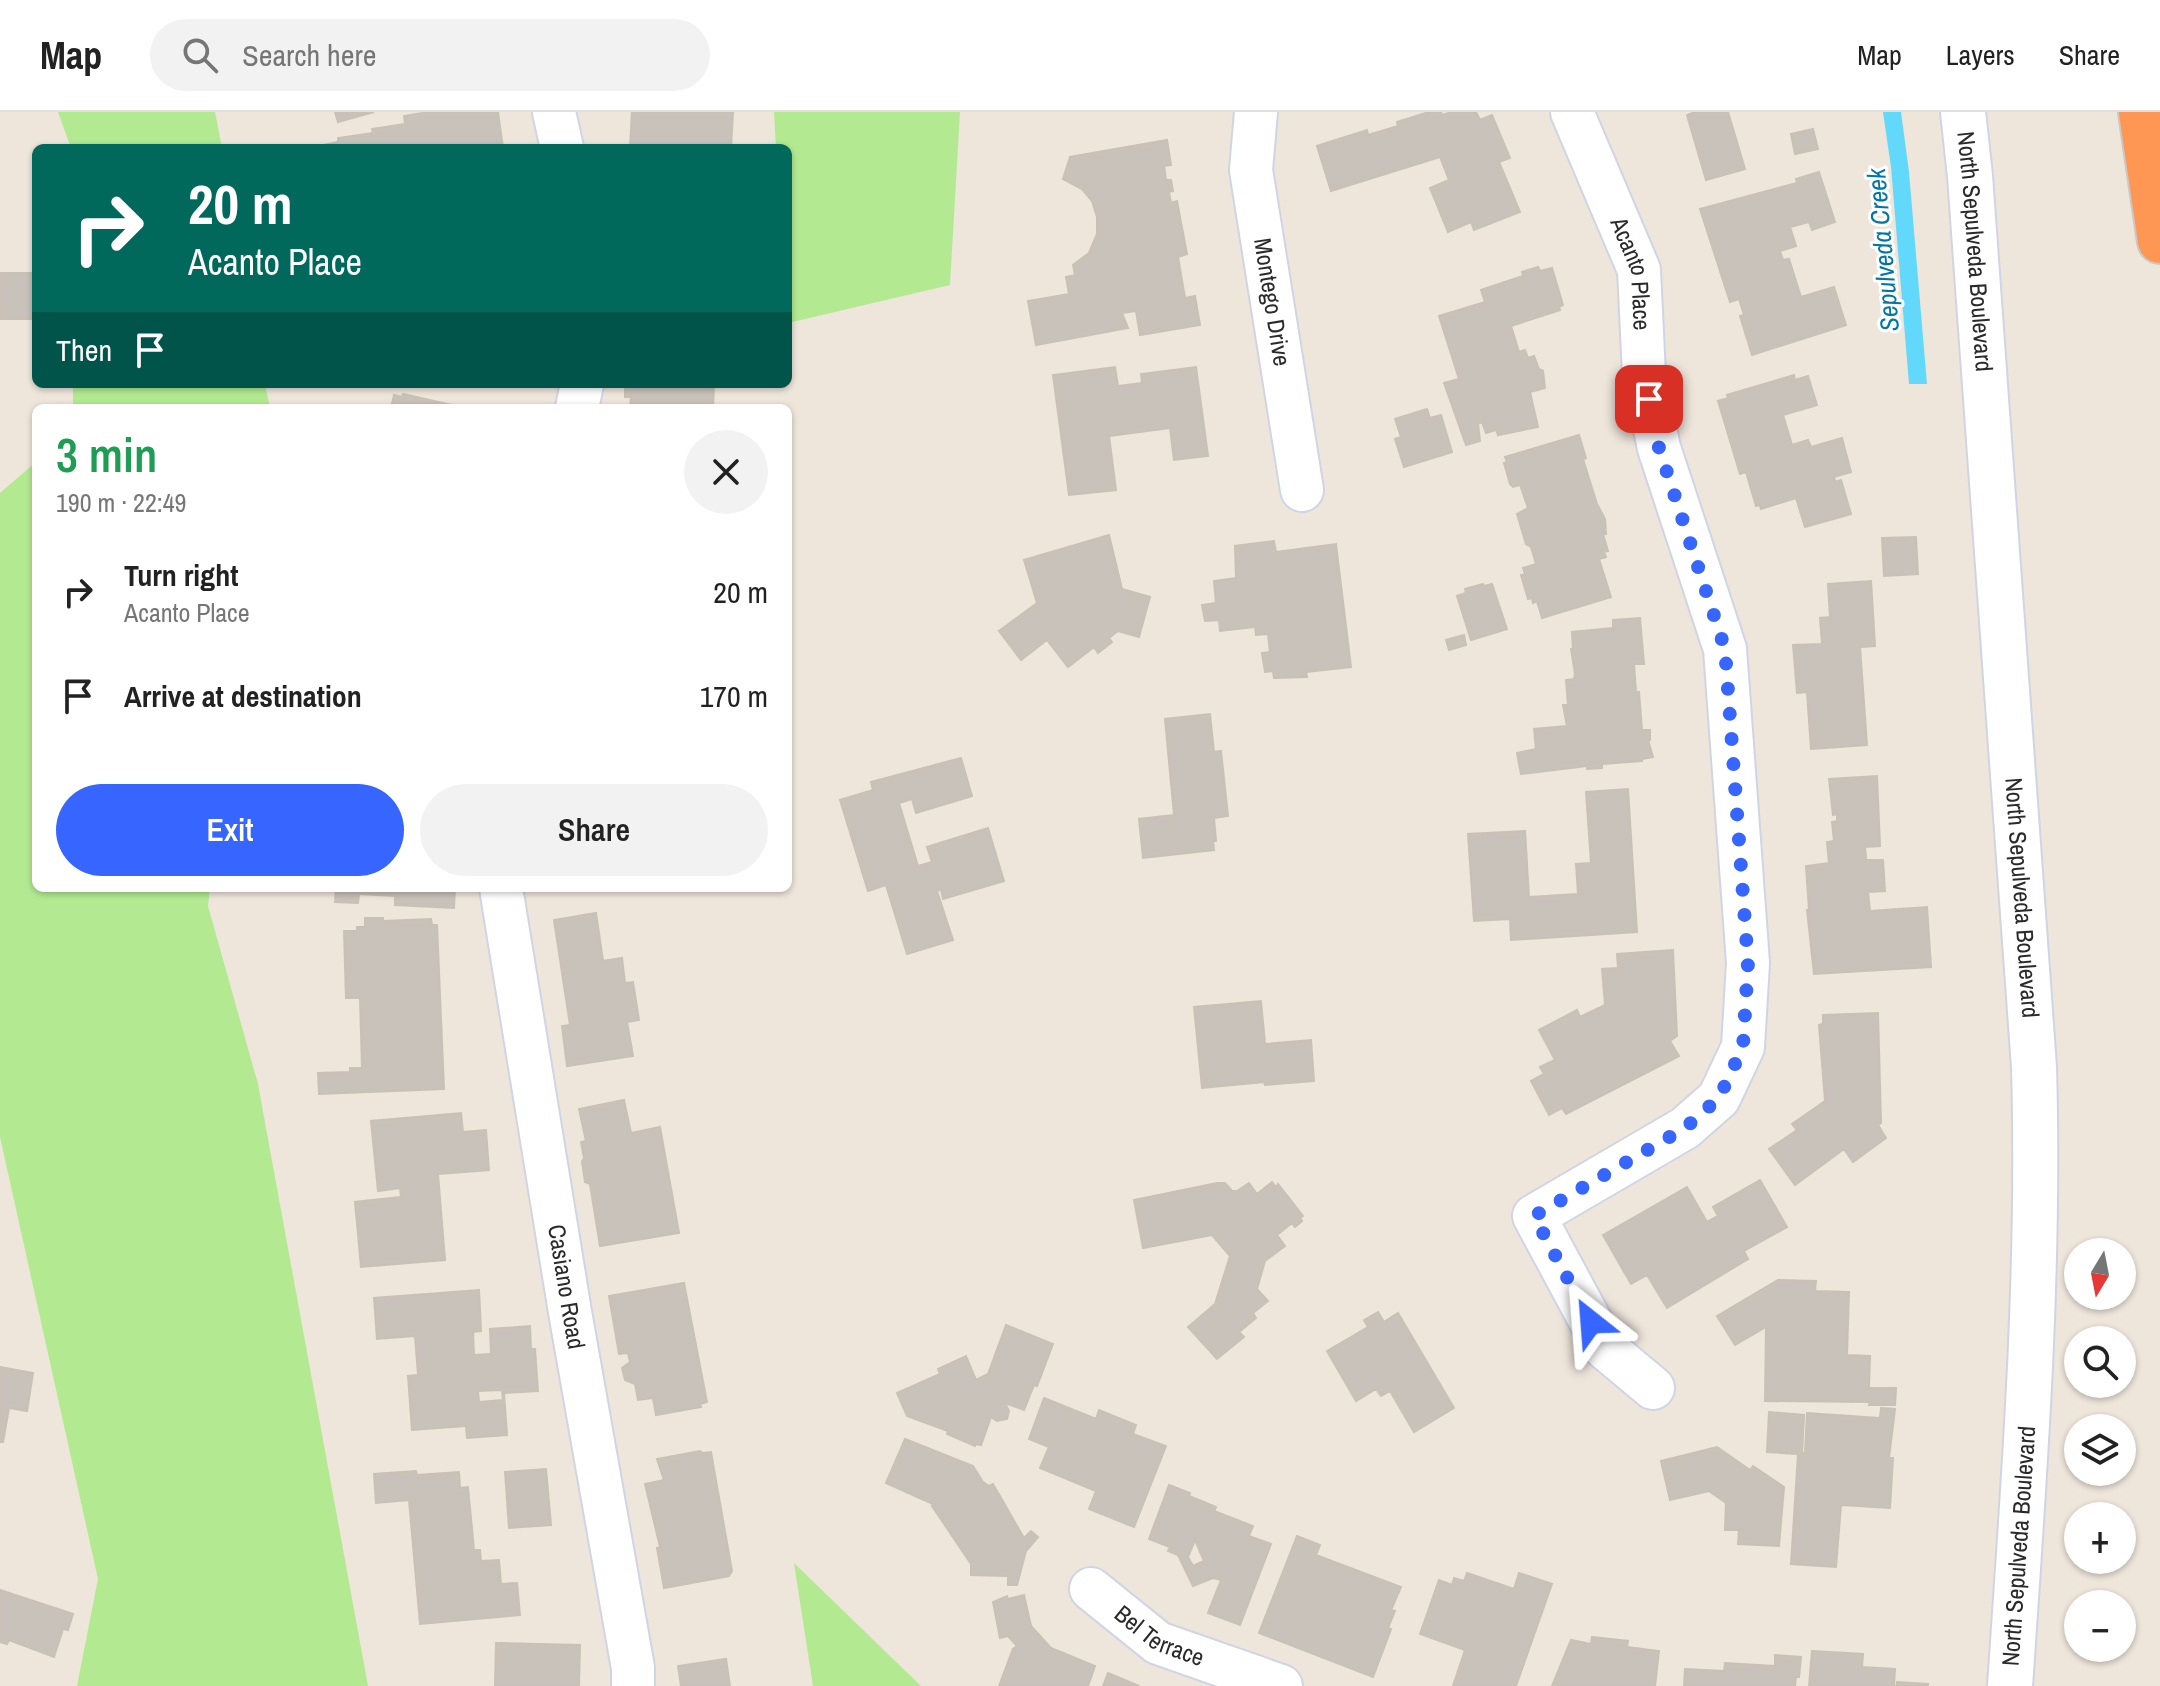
<!DOCTYPE html>
<html lang="en">
<head>
<meta charset="utf-8">
<style>
  :root { --surface:#fff; --page:#f2f2f2; --text:#222; --muted:#767676; --line:#e0e0e0; --accent:#3665ff }
  body { margin:0; font-family:"Archivo Narrow",sans-serif; background:var(--page); color:var(--text); height:100vh; display:flex; flex-direction:column; font-size:30px; white-space:nowrap }
  * { box-sizing:border-box; margin:0 }
  p { font-size:26px; color:var(--muted) }
  .icon { flex:none; width:44px; height:44px; fill:none; stroke:currentColor; stroke-width:2; stroke-linecap:round; stroke-linejoin:round }
  .map { position:relative; flex:1; overflow:hidden }
  .drawer { position:absolute; left:32px; top:292px; width:760px; height:488px; display:flex; flex-direction:column; background:var(--surface); border-radius:12px; box-shadow:0 2px 6px #0004 }
  .drawer>* { flex:none }
  .guide { position:absolute; left:32px; top:32px; width:760px; height:244px; border-radius:12px; box-shadow:0 2px 6px #0004; background:#00695c; color:#fff; overflow:hidden }
  .needle { width:52px; rotate:190deg }
  .tools { position:absolute; left:2064px; top:1126px; display:grid; gap:16px }
  .tools a { display:grid; place-items:center; width:72px; height:72px; border-radius:50%; background:var(--surface); box-shadow:0 2px 6px #0004; font-size:40px }
  .pin { position:absolute; display:grid; place-items:center; width:68px; height:68px; color:#fff; margin:-34px; border-radius:16px; box-shadow:0 4px 12px #0006 }
  .me { position:absolute; width:88px; margin:-44px; rotate:332deg; stroke-linejoin:round; filter:drop-shadow(0 0 6px #0008) }
  .turn { display:flex; align-items:center; gap:28px; height:168px; padding:0 24px; font-size:36px }
  .turn .icon { width:104px; height:104px; stroke-width:2.5 }
  .turn b { display:block; font-size:56px; line-height:68px }
  .then { display:flex; align-items:center; height:76px; padding:0 24px; background:#0003; gap:16px; font-size:30px }
  .round { display:grid; place-items:center; flex:none; width:84px; height:84px; border-radius:42px; background:var(--page) }
  .head { display:flex; align-items:center; justify-content:space-between; height:136px; padding:0 24px }
  h1 { font-size:48px; font-weight:600; line-height:60px; color:#1e9e55 }
  .action { display:flex; gap:16px; margin-top:auto; padding:16px 24px }
  .action a { flex:1; height:92px; border-radius:48px; background:var(--accent); color:#fff; font-size:32px; font-weight:600; line-height:92px; text-align:center }
  .action a+a { background:var(--page); color:var(--text) }
  ul { padding:0; list-style:none }
  li { display:flex; align-items:center; gap:24px; height:104px; padding:0 24px }
  li div { flex:1 }
  li b { display:block; font-size:30px }
  li em { font-style:normal }
  header { display:flex; align-items:center; gap:48px; box-sizing:border-box; height:112px; padding:0 40px; background:var(--surface); border-bottom:2px solid var(--line) }
  header strong { font-size:38px }
  nav { display:flex; gap:44px; margin-inline-start:auto; font-size:28px }
  .search { width:560px; height:72px; background:var(--page); display:flex; align-items:center; gap:20px; box-sizing:border-box; padding:0 28px; border-radius:44px; color:var(--muted); font-size:30px }
  .map>svg:first-child { display:block }
  .green { fill:#b3ea91 }
  .water { fill:#62d9fb }
  .building { fill:#c9c2ba; stroke:#c9c1b4; stroke-width:2; fill-rule:evenodd }
  .lines { fill:none; stroke-linecap:round; stroke-linejoin:round }
  .street-casing { stroke:#d0d5e5; stroke-width:46 }
  .secondary-casing { stroke:#d0d5e5; stroke-width:48 }
  .highway-casing { stroke:#c8c8c8; stroke-width:48 }
  .street { stroke:#fff; stroke-width:42 }
  .secondary { stroke:#fff; stroke-width:44 }
  .highway { stroke:#ff9754; stroke-width:44 }
  .route { stroke:#3665ff; stroke-width:14; stroke-dasharray:0 25.2 }
  .labels { text-anchor:middle; stroke-width:6; stroke-linejoin:round; paint-order:stroke }
  .street-label { font-size:24px; fill:#2a2a2a; stroke:#fff }
  .water-label { font-size:26px; font-style:italic; fill:#0076a8; stroke:#fff }
</style>
</head>
<body>
<header>
<strong>Map</strong>
<div class="search"><svg class="icon" aria-label="search" viewBox="0 0 24 24"><circle cx="10" cy="10" r="6"/><path d="M15 15l6 6"/></svg>Search here</div>
<nav><a>Map</a><a>Layers</a><a>Share</a></nav>
</header>
<div class="map">
<svg width="2160" height="1574" viewBox="0 0 2160 1574">
  <rect width="100%" height="100%" fill="#eee5db"/>
  <!-- green -->
  <path class="green" d="M58,0H215L222,36H71Z
    M774,0H960L950,173L788,211V36H776Z
    M73,272H265L270,296H73Z
    M36,350V776H210L208,794L258,972L368,1574H77L98,1467L0,1025V381Z
    M794,1451L921,1574H813Z"/>
  <!-- water -->
  <path class="water" d="M1883,0H1901L1909,60L1927,272H1909L1891,55Z"/>
  <!-- building -->
  <path class="building" d="M335,0H374L338,10Z
    M429,0H498L503,36H309L338,30V26L373,21L372,17L405,12L404,4Z
    M632,0H733L731,36L630,35Z
    M1429,0H1441L1442,3L1452,0H1476L1480,8L1492,3L1510,46L1499,50L1520,100L1474,118L1471,110L1448,120L1430,76L1449,68L1440,45L1331,79L1317,34L1367,18L1368,23L1398,14L1397,10Z
    M1695,0H1728L1745,57L1706,68L1687,3Z
    M1813,17L1818,37L1795,42L1791,22Z
    M1167,28L1171,53L1164,54L1166,68H1171L1173,79L1169,80L1171,91L1177,89L1187,142L1178,145L1185,186L1195,184L1200,213L1140,223L1136,199L1122,201L1128,216L1036,233L1028,189L1069,182L1066,165L1075,163L1073,153L1089,141L1097,122V105L1092,89L1082,77L1063,67L1070,45Z
    M1819,60L1835,110L1812,118L1809,110L1790,115L1796,134L1780,139L1783,148L1789,147L1801,185L1834,175L1846,213L1752,243L1740,204L1744,203L1739,187L1730,190L1700,97L1797,71L1796,67Z
    M1538,155L1540,159L1552,156L1563,193L1559,195L1560,198L1511,214L1519,240L1525,238L1528,246L1534,244L1539,257L1543,259L1545,276L1530,280L1538,315L1498,323L1496,318L1486,321L1482,310L1478,312L1480,329L1466,333L1444,271L1459,267L1439,204L1485,190L1481,178L1523,164L1522,160Z
    M0,161H36V207H0Z
    M1115,255L1118,274L1142,271L1141,262L1196,255L1208,344L1174,348L1170,316L1109,324L1116,378L1069,383L1053,263Z
    M1794,263L1795,268L1808,264L1817,293L1783,303L1792,333L1808,328L1811,335L1842,326L1851,360L1834,365L1835,370L1841,368L1851,402L1805,415L1796,386L1761,397L1760,393L1756,394L1746,360L1740,362L1718,289L1728,286L1727,283Z
    M625,272H714L713,296H630L631,285H625Z
    M403,282L465,296H391L394,283L402,285Z
    M1427,297L1430,306L1441,303L1452,340L1404,355L1395,327L1401,325L1395,307Z
    M1579,323L1586,346L1583,347L1597,392L1605,407L1606,422H1603L1608,439L1604,440L1606,445L1599,447L1611,485L1542,506L1537,489L1533,491L1532,486L1528,487L1521,463L1525,462L1523,456L1536,452L1531,435L1526,432L1517,402L1528,396L1520,373L1513,375L1510,372L1504,351L1507,350L1505,345Z
    M1109,423L1122,477L1150,485L1139,525L1118,519L1109,526L1112,530L1098,541L1094,535L1068,555L1047,528L1021,548L999,519L1037,491L1024,448Z
    M1916,425L1918,462L1884,464L1882,426Z
    M1274,429L1276,440L1336,432L1351,555L1306,560L1307,565L1274,566L1273,559L1265,560L1262,541L1270,540L1268,522L1256,523L1255,515L1220,519L1219,508L1205,509L1202,493L1216,491L1214,469L1236,466L1235,434Z
    M1871,469L1875,534L1860,535L1867,633L1811,637L1807,580L1797,581L1793,533L1822,532L1820,506L1830,505L1828,472Z
    M1483,472L1484,474L1492,472L1507,517L1471,528L1457,484L1466,481L1465,477Z
    M1640,506L1644,552H1634L1636,580H1639L1642,618H1650V628H1648L1653,645L1642,647V649L1602,652V656L1587,657V654L1521,662L1517,641L1536,637L1534,617L1567,614L1563,593H1568L1566,568L1574,567L1575,562L1571,537H1573L1572,520L1613,516V508Z
    M1464,523L1466,533L1449,538L1446,528Z
    M1210,602L1214,640L1221,639L1228,704L1214,706L1216,729H1213L1214,738L1143,746L1139,707L1174,703L1165,607Z
    M961,646L972,684L916,701L912,687L899,691L918,754L932,750L927,735L988,716L1004,769L943,787L941,777L937,779L953,828L907,842L886,773L868,779L840,688L873,678L871,670Z
    M1877,664L1880,734L1865,735L1866,748H1883L1885,779L1868,780L1870,799L1927,795L1931,855L1814,862L1807,798H1809L1806,754L1829,751L1827,730L1834,729L1832,710L1837,709V702L1833,703L1829,667Z
    M1628,677L1637,820L1511,828L1510,807L1474,809L1468,722L1525,719L1529,785L1578,782L1576,752L1591,751L1586,680Z
    M336,776H455L454,796L395,793V784L359,782L358,791L335,790Z
    M596,801L603,849L622,846L625,871L633,870L639,908L627,910L633,944L567,954L562,914L570,913L554,808Z
    M365,806H383V809L431,807L432,813H437L444,977L319,982L318,961L350,960V956H362L360,886H346L344,819H357V815H365Z
    M1673,838L1677,924L1670,929L1679,944L1566,1002L1562,996L1549,1003L1531,969L1544,962L1540,955L1555,948L1539,918L1577,898L1580,905L1605,893L1602,857L1618,856L1617,842Z
    M1261,889L1265,932L1311,928L1314,969L1265,973L1264,970L1202,976L1194,895Z
    M1878,901L1881,1011L1878,1013L1886,1026L1853,1050L1844,1037L1795,1073L1769,1037L1797,1018L1792,1012L1825,989L1819,913L1823,912V903Z
    M624,988L631,1021L660,1015L679,1121L600,1134L590,1072L585,1070L582,1050L584,1046L581,1030L586,1029L579,997Z
    M461,1001L463,1020L486,1018L489,1058L438,1062L445,1148L361,1155L355,1090L401,1085L400,1076L378,1079L371,1009Z
    M1760,1068L1787,1115L1744,1139L1748,1147L1667,1196L1647,1163L1631,1172L1603,1123L1687,1075L1707,1110L1718,1104L1713,1095Z
    M1272,1070L1276,1075L1278,1072L1303,1104L1300,1106L1302,1109L1295,1115L1292,1111L1277,1123L1285,1134L1265,1149L1257,1177L1268,1189L1253,1201L1256,1206L1239,1220L1244,1225L1217,1247L1188,1215L1215,1192L1230,1144L1212,1123L1143,1136L1134,1088L1217,1071H1225L1232,1079H1237L1249,1071L1257,1082Z
    M1778,1168L1816,1169L1815,1179L1849,1180L1847,1243L1870,1244L1869,1276H1896L1895,1293H1869L1870,1290L1765,1289L1766,1215L1735,1233L1717,1204Z
    M684,1171L707,1290L700,1292L701,1295L656,1303L653,1286L638,1288L635,1272L625,1268L622,1256L630,1250L628,1241L619,1242L609,1184Z
    M479,1178L481,1219L473,1220L474,1243L491,1242L490,1217L530,1214L531,1237H535L538,1279L504,1281L507,1323L467,1326L466,1314L412,1318L408,1264L418,1263L415,1224L377,1227L374,1186ZM502,1278L503,1288L479,1290L478,1279Z
    M1378,1200L1384,1210L1398,1201L1454,1296L1414,1320L1390,1279L1381,1284L1376,1277L1356,1289L1327,1239L1368,1215L1364,1208Z
    M1006,1213L1053,1232L1037,1274L1034,1273L1024,1298L1005,1291L1009,1299L1007,1307L997,1309L991,1305L981,1333L976,1332L975,1334L947,1322L948,1319L907,1304L897,1281L940,1262L938,1257L966,1244L976,1268L988,1262Z
    M0,1255L33,1261L27,1299L9,1296L3,1330H0Z
    M1044,1286L1096,1307L1099,1298L1136,1313L1133,1322L1166,1334L1134,1415L1089,1397L1096,1379L1040,1356L1049,1335L1029,1327Z
    M1881,1296L1895,1297L1889,1346H1893L1890,1396L1841,1393L1836,1455L1791,1452L1798,1342L1767,1340L1769,1300L1804,1303L1802,1341H1805L1807,1301L1880,1306Z
    M905,1327L973,1354L983,1370L989,1374L993,1372L1024,1426L1031,1419L1038,1425L1026,1439L1017,1473H1008V1464L971,1463V1452L932,1394L933,1392L886,1371Z
    M1717,1335L1750,1358L1753,1354L1784,1375L1779,1434L1738,1432L1739,1418H1725L1726,1391L1709,1379L1670,1388L1661,1349Z
    M700,1339L703,1341L711,1340L732,1459L729,1464L664,1476L657,1436L660,1435L645,1372L664,1368L657,1347Z
    M546,1357L551,1413L509,1416L505,1360Z
    M416,1359L417,1363L459,1360L460,1376L468,1375L474,1438H480L481,1449L499,1448L501,1472L517,1471L520,1503L420,1512L409,1388L376,1391L374,1362Z
    M1169,1373L1190,1381L1189,1384L1216,1395L1214,1399L1253,1414L1249,1424L1271,1432L1240,1513L1208,1501L1221,1468L1213,1466L1193,1474L1178,1443L1168,1439L1170,1435L1149,1427ZM1195,1428L1204,1449L1193,1454L1188,1445Z
    M1297,1424L1320,1433L1316,1443L1401,1475L1391,1498L1395,1499L1388,1516L1391,1517L1373,1565L1259,1521Z
    M1467,1461L1514,1477L1519,1461L1552,1472L1516,1574H1453L1465,1538L1420,1522L1439,1468L1452,1473L1454,1466L1464,1469Z
    M0,1478L73,1502L68,1518L63,1517L54,1545L9,1528L7,1532L0,1530Z
    M1024,1483L1031,1514L1051,1536L1095,1554L1088,1574H999L1013,1537L1017,1534L1008,1524L1000,1526L993,1490L1007,1484L1008,1487Z
    M1592,1525L1628,1529L1627,1535L1659,1539L1655,1574H1552L1571,1528L1591,1532Z
    M496,1531L580,1533L579,1574H495Z
    M1812,1539L1863,1542L1862,1555L1895,1557L1894,1574H1897V1570L1928,1572V1574H1809Z
    M1775,1543L1801,1545L1799,1565H1796L1795,1574H1684L1685,1557L1724,1559L1725,1551L1775,1554Z
    M726,1547L730,1574H681L678,1554Z
    M1108,1561L1139,1574H1103Z"/>
  <g class="lines">
    <!-- street casing -->
    <g class="street-casing">
      <g id="street">
        <path d="M554,0L562,36"/>
        <path id="s1" d="M1256,0L1251,58L1302,378"/>
        <path id="s2" d="M1572,0L1639,158L1644,263L1659,336L1725,537L1748,851L1743,935L1719,986L1685,1016L1534,1104L1605,1236L1653,1276"/>
        <path d="M577,296L582,272"/>
        <path id="s3" d="M501,776L570,1200L633,1556V1574"/>
        <path id="s4" d="M1091,1477L1158,1531L1281,1574"/>
      </g>
    </g>
    <!-- secondary casing -->
    <g class="secondary-casing">
      <g id="secondary">
        <path id="s5" d="M1963,0L1970,64L2034,955C2040,1162 2024,1368 2010,1574"/>
      </g>
    </g>
    <!-- highway casing -->
    <g class="highway-casing">
      <path id="highway" d="M2141,0L2160,129"/>
    </g>
    <!-- street -->
    <use href="#street" class="street"/>
    <!-- secondary -->
    <use href="#secondary" class="secondary"/>
    <!-- highway -->
    <use href="#highway" class="highway"/>
  </g>
  <g class="lines">
    <!-- route -->
    <path class="route" d="M1591,1210L1534,1104L1685,1016L1719,986L1743,935L1748,851L1725,537L1659,336L1649,287"/>
  </g>
  <g class="labels">
    <!-- street labels -->
    <g class="street-label">
      <text dy="8" stroke="none"><textPath href="#s5" startOffset="140">North Sepulveda Boulevard</textPath></text>
      <text dy="8" stroke="none"><textPath href="#s2" startOffset="174">Acanto Place</textPath></text>
      <text dy="8" stroke="none"><textPath href="#s1" startOffset="192">Montego Drive</textPath></text>
      <text dy="8" stroke="none"><textPath href="#s5" startOffset="788">North Sepulveda Boulevard</textPath></text>
      <text dy="8" stroke="none"><textPath href="#s3" startOffset="404">Casiano Road</textPath></text>
      <text transform="translate(2019 1434) rotate(-86)" y="8">North Sepulveda Boulevard</text>
      <text dy="8" stroke="none"><textPath href="#s4" startOffset="84">Bel Terrace</textPath></text>
    </g>
    <!-- water labels -->
    <g class="water-label">
      <text transform="translate(1883 138) rotate(-95)" y="9">Sepulveda Creek</text>
    </g>
  </g>
</svg>
<div class="tools">
<a><svg class="needle" viewBox="-14 -14 28 28"><path d="M0-13l5 13h-10z" fill="#e53935"/><path d="M0 13l5-13h-10z" fill="#767676"/></svg></a>
<a><svg class="icon" aria-label="search" viewBox="0 0 24 24"><circle cx="10" cy="10" r="6"/><path d="M15 15l6 6"/></svg></a>
<a><svg class="icon" aria-label="layers" viewBox="0 0 24 24"><path d="M12 4l9 5-9 5-9-5zM3 14l9 5 9-5"/></svg></a>
<a>+</a>
<a>−</a>
</div>
<div class="pin" style="left:1649px;top:287px;background:#d93025"><svg class="icon" aria-label="arrive" viewBox="0 0 24 24"><path d="M6 21V4h12l-3 4 3 4H6"/></svg></div>
<svg class="me" style="left:1591px;top:1210px" viewBox="-20 -20 40 40"><path d="M0-17L14 15 0 8-14 15z" fill="#3665ff" stroke="#fff" stroke-width="4"/></svg>
<div class="guide">
<div class="turn"><svg class="icon" aria-label="right" viewBox="0 0 24 24"><path d="M7 20v-9h11M14 6l5 5-5 5"/></svg><div><b>20 m</b>Acanto Place</div></div>
<div class="then">Then<svg class="icon" aria-label="arrive" viewBox="0 0 24 24"><path d="M6 21V4h12l-3 4 3 4H6"/></svg></div>
</div>
<section class="drawer">
<div class="head"><div><h1>3 min</h1><p>190 m · 22:49</p></div><a class="round"><svg class="icon" aria-label="close" viewBox="0 0 24 24"><path d="M6 6l12 12M18 6L6 18"/></svg></a></div>
<ul>
<li><svg class="icon" aria-label="right" viewBox="0 0 24 24"><path d="M7 20v-9h11M14 6l5 5-5 5"/></svg><div><b>Turn right</b><p>Acanto Place</p></div><em>20 m</em></li>
<li><svg class="icon" aria-label="arrive" viewBox="0 0 24 24"><path d="M6 21V4h12l-3 4 3 4H6"/></svg><div><b>Arrive at destination</b></div><em>170 m</em></li>
</ul>
<div class="action"><a>Exit</a><a>Share</a></div>
</section>
</div>
</body>
</html>
